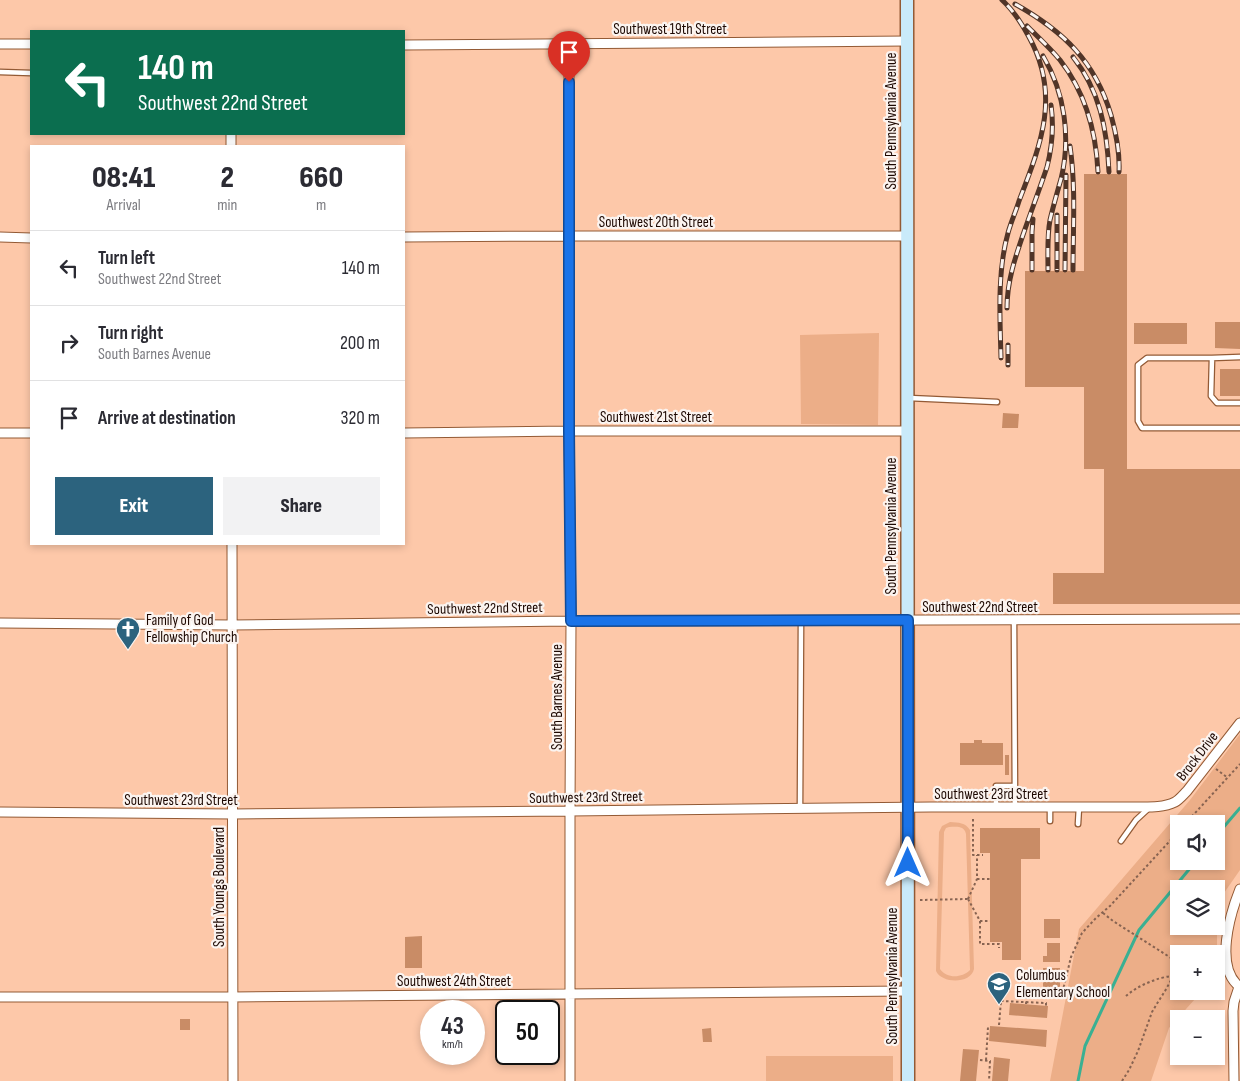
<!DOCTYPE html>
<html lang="en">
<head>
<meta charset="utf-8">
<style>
  :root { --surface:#fff; --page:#f2f2f3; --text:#2b2b33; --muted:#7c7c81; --line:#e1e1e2; --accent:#2c637e }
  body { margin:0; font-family:"Sofia Sans Condensed",sans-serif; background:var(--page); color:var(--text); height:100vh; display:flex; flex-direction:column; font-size:19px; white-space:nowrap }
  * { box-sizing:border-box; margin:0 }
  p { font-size:16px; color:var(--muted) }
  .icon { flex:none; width:28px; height:28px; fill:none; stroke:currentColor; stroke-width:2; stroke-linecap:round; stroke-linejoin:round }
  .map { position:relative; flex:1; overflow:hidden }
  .panel { position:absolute; left:30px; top:145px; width:375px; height:400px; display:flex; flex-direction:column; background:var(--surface); border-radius:0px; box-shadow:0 2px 8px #0003 }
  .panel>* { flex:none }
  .hud { position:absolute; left:30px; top:30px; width:375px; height:105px; border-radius:0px; box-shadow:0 2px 8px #0003; background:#0b6e4f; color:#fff; overflow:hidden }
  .buttons { position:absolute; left:1170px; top:815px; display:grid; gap:10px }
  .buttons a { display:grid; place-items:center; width:55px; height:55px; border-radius:0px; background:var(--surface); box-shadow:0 2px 8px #0003; font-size:25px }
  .speed { position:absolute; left:420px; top:1000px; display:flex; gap:10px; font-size:25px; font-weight:700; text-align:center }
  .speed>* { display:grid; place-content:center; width:65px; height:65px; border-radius:50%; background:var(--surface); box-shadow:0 2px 8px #0003; line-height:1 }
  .speed small { font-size:12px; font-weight:400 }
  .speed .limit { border:2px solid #111; border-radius:8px; background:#fff; color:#111 }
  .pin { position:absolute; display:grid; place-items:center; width:42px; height:42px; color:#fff; margin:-51px -21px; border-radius:50% 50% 50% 0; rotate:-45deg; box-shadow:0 0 5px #0007 }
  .pin .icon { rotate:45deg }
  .me { position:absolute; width:55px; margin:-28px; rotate:0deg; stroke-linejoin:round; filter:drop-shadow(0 0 4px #0008) }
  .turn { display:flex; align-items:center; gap:18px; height:105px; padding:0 25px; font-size:22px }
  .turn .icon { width:65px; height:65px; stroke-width:2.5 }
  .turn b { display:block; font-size:35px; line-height:42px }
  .eta { display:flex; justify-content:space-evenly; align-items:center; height:85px; text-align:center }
  .eta b { font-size:30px; font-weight:800; line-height:35px }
  .cta { display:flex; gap:10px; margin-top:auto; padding:10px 25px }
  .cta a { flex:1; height:58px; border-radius:0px; background:var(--accent); color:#fff; font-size:20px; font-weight:800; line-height:58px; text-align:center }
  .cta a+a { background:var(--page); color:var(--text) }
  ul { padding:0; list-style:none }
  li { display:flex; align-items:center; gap:15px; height:75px; padding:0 25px; border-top:1px solid var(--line) }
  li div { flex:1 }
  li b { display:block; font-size:19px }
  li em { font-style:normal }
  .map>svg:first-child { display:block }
  .green { fill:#ecae88; fill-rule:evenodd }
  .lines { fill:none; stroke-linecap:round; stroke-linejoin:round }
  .stream { stroke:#3ab092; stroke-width:3 }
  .building { fill:#c98c66 }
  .lane-casing { stroke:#935a35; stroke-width:7 }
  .street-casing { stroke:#935a35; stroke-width:11 }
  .secondary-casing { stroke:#935a35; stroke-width:15 }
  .path { stroke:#876351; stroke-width:2; stroke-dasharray:2.5 2.5; stroke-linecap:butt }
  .lane { stroke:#fff; stroke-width:4.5 }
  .street { stroke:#fff; stroke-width:9 }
  .secondary { stroke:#c9eafa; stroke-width:12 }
  .rail-casing { stroke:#513528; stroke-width:5 }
  .rail { stroke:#fbf4f0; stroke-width:3; stroke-dasharray:9; stroke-linecap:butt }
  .route-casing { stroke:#114b97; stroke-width:12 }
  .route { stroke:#1a73e8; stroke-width:9 }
  .labels { text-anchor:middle; stroke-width:4.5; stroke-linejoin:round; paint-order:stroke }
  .street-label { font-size:15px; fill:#1c0700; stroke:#fbf4f0 }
  .poi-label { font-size:15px; fill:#1c0700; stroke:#fbf4f0; text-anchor:start }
</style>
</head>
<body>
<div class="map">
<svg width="1240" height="1081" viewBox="0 0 1240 1081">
  <rect width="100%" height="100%" fill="#fdc8a9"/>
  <!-- green -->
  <path class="green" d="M879,333L878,425L801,424L800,335Z
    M1240,734V870L1224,893L1217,933V960L1222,980L1216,984V954H1179V991H1207L1195,999L1169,1028L1151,1081H1050L1079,929L1190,800ZM1179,824H1216V861H1179ZM1179,889H1216V926H1179Z
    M950,822C959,823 965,822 970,830L974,969C971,984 942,984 936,971L939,832L942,826ZM949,827C956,827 964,825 966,834L970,970C962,978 947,979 940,969L944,832L946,828Z
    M766,1056H893V1081H766Z"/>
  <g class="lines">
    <!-- stream -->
    <path class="stream" d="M1216,836L1240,808
      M1078,1081L1085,1046L1139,930L1196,861"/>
  </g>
  <!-- building -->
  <path class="building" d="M1084,174H1127V469H1240V604H1053V573H1104V469H1084V387H1025V271H1084Z
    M1215,322H1240V349L1215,348Z
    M1134,323H1187V344H1134Z
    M1220,369H1240V396H1220Z
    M1003,413L1019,414L1018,428H1002Z
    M974,740H982V743H1003V765H960V743H974Z
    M1005,755H1009V775H1005Z
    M980,828H1040V859H1021V960H1002V942H990V853H980Z
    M1044,919H1060V938H1044Z
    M422,936V968H405V937Z
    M1047,943H1060V962H1043V956H1047Z
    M1043,968H1060V987H1043Z
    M1010,1003L1048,1006L1047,1018L1009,1015Z
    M180,1019H190V1030H180Z
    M990,1026L1047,1030L1046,1047L989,1041Z
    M711,1028L712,1042H703L702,1029Z
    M963,1049L979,1050L976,1081H960Z
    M994,1057L1010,1059L1008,1081H992Z"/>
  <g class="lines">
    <!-- lane casing -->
    <g class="lane-casing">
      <path id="lane" d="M0,72L31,73
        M1240,357L1212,358L1211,396L1217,403H1240
        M1212,358H1147L1138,365V421L1142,428H1240
        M909,398L997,402
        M1014,620L1015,806
        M996,807V786H1015
        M800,809L801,621
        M1050,821V808
        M1078,824L1079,807
        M1121,841L1136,820L1149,808"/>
    </g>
    <!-- street casing -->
    <g class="street-casing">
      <path id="street" d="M0,44H31
        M569,44V431L571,621L570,811V1081
        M404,45L907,41
        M231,134V146
        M0,237L31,238
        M404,237L569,236H907
        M0,433H31
        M404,433L569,431H908
        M232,544L233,1081
        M0,623L232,625L571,621L1240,619
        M0,812L233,814L570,811L931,807H1135C1148,807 1163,808 1175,802C1179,800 1183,795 1187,791L1240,723
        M1240,889C1230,914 1214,968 1240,987
        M0,997H232L908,991
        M1234,1081L1233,1011L1234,1002L1239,987"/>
    </g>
    <!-- secondary casing -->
    <g class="secondary-casing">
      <path id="secondary" d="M907,0L908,1081"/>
    </g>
    <!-- path -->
    <path class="path" d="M1216,769L1228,778
      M973,819V855H983
      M1185,824L1240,764
      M977,879H990
      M968,899L977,879V855
      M968,899L980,921H990
      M920,900L968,899
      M1103,913L1113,921L1179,963
      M980,921V944H999V948
      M1046,990H1063L1071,957L1082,933L1096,918L1110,906L1179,831
      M1126,996C1137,986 1158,977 1173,976
      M1001,1001L1046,1003V1006
      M1026,1004L1027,988
      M999,1025L1002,988
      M980,1060L990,1061L989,1081
      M986,1060L988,1027
      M1122,1081L1129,1070L1138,1051L1152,1012L1158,1002L1165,991L1179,966"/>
    <!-- lane -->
    <use href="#lane" class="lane"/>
    <!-- street -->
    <use href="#street" class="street"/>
    <!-- secondary -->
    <use href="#secondary" class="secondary"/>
    <!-- rail casing -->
    <g class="rail-casing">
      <path id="rail" d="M1015,4C1063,31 1095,61 1111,115C1116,133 1120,152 1119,172
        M1027,26C1038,37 1050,48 1060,60C1085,92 1096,131 1098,172
        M1043,56C1065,93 1071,138 1061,179C1057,193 1053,207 1050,220C1047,236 1048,254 1048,270
        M1073,57C1100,91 1107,129 1109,172
        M1070,146C1076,187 1073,229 1073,270
        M1057,215V270
        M1032,270V232L1033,219
        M1065,270L1066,175
        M1007,308C1007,280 1016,255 1025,229C1032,209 1040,188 1047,167C1052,147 1054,126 1051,105
        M1008,345V365
        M1001,358C1000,318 997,272 1008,233C1011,222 1016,211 1019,201C1041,144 1061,95 1029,37C1022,24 1013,10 1002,0"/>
    </g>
    <!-- rail -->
    <use href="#rail" class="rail"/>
  </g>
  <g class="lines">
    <!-- route casing -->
    <g class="route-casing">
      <path id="route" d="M569,82V431L571,621L908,620V863"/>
    </g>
    <!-- route -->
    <use href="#route" class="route"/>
  </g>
  <!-- icons -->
  <defs>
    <g id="church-pin" transform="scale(1.25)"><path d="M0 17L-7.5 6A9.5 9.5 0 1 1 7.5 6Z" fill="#2c637e" stroke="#fbf4f0"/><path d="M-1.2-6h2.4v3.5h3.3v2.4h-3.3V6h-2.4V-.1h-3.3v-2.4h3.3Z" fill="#fff"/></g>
    <g id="school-pin" transform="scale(1.25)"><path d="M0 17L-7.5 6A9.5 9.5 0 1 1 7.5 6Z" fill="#2c637e" stroke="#fbf4f0"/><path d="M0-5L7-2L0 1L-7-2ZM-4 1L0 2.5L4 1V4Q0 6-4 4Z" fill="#fff"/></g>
  </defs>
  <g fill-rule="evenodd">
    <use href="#church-pin" x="128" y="629"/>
    <use href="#school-pin" x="999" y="984"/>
  </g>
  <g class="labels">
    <!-- street labels -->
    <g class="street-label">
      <text x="670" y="34">Southwest 19th Street</text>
      <text transform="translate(891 121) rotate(-90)" y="5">South Pennsylvania Avenue</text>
      <text x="656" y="227">Southwest 20th Street</text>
      <text x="656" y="422">Southwest 21st Street</text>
      <text transform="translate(891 526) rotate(-90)" y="5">South Pennsylvania Avenue</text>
      <text x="980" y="612">Southwest 22nd Street</text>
      <text transform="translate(485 608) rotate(-1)" y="5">Southwest 22nd Street</text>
      <text transform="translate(557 697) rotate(-90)" y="5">South Barnes Avenue</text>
      <text transform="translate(1197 756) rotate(-52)" y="5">Brock Drive</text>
      <text x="991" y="799">Southwest 23rd Street</text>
      <text transform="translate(586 797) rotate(-1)" y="5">Southwest 23rd Street</text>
      <text x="181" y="805">Southwest 23rd Street</text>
      <text transform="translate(219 887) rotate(-90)" y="5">South Youngs Boulevard</text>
      <text transform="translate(892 976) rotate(-90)" y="5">South Pennsylvania Avenue</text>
      <text x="454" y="986">Southwest 24th Street</text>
    </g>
    <!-- poi labels -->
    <g class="poi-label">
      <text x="146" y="625">Family of God<tspan x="146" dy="17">Fellowship Church</tspan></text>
      <text x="1016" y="980">Columbus<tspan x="1016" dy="17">Elementary School</tspan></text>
    </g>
  </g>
</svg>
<div class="buttons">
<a><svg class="icon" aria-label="sound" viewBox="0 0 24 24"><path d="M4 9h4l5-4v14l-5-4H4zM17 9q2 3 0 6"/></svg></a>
<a><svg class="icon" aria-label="layers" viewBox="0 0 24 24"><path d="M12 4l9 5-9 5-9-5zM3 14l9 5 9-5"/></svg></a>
<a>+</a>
<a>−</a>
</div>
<div class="speed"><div>43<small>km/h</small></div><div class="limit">50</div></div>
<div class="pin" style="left:569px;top:82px;background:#d93025"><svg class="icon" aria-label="arrive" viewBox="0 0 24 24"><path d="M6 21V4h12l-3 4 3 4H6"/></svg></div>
<svg class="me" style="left:908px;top:863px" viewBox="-20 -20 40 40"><path d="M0-17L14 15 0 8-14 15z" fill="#1a73e8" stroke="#fff" stroke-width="4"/></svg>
<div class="hud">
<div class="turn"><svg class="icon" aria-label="left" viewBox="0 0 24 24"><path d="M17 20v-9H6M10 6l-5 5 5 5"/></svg><div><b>140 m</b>Southwest 22nd Street</div></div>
</div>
<section class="panel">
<div class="eta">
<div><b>08:41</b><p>Arrival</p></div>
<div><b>2</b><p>min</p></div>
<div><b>660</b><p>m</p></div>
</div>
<ul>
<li><svg class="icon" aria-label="left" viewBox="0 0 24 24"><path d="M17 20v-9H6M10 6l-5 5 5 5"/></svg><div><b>Turn left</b><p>Southwest 22nd Street</p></div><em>140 m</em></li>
<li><svg class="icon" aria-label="right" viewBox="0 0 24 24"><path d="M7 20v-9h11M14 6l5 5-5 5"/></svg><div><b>Turn right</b><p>South Barnes Avenue</p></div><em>200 m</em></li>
<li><svg class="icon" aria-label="arrive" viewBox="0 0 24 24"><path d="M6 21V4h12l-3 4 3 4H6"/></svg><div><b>Arrive at destination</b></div><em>320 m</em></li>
</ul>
<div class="cta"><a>Exit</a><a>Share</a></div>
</section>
</div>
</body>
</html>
